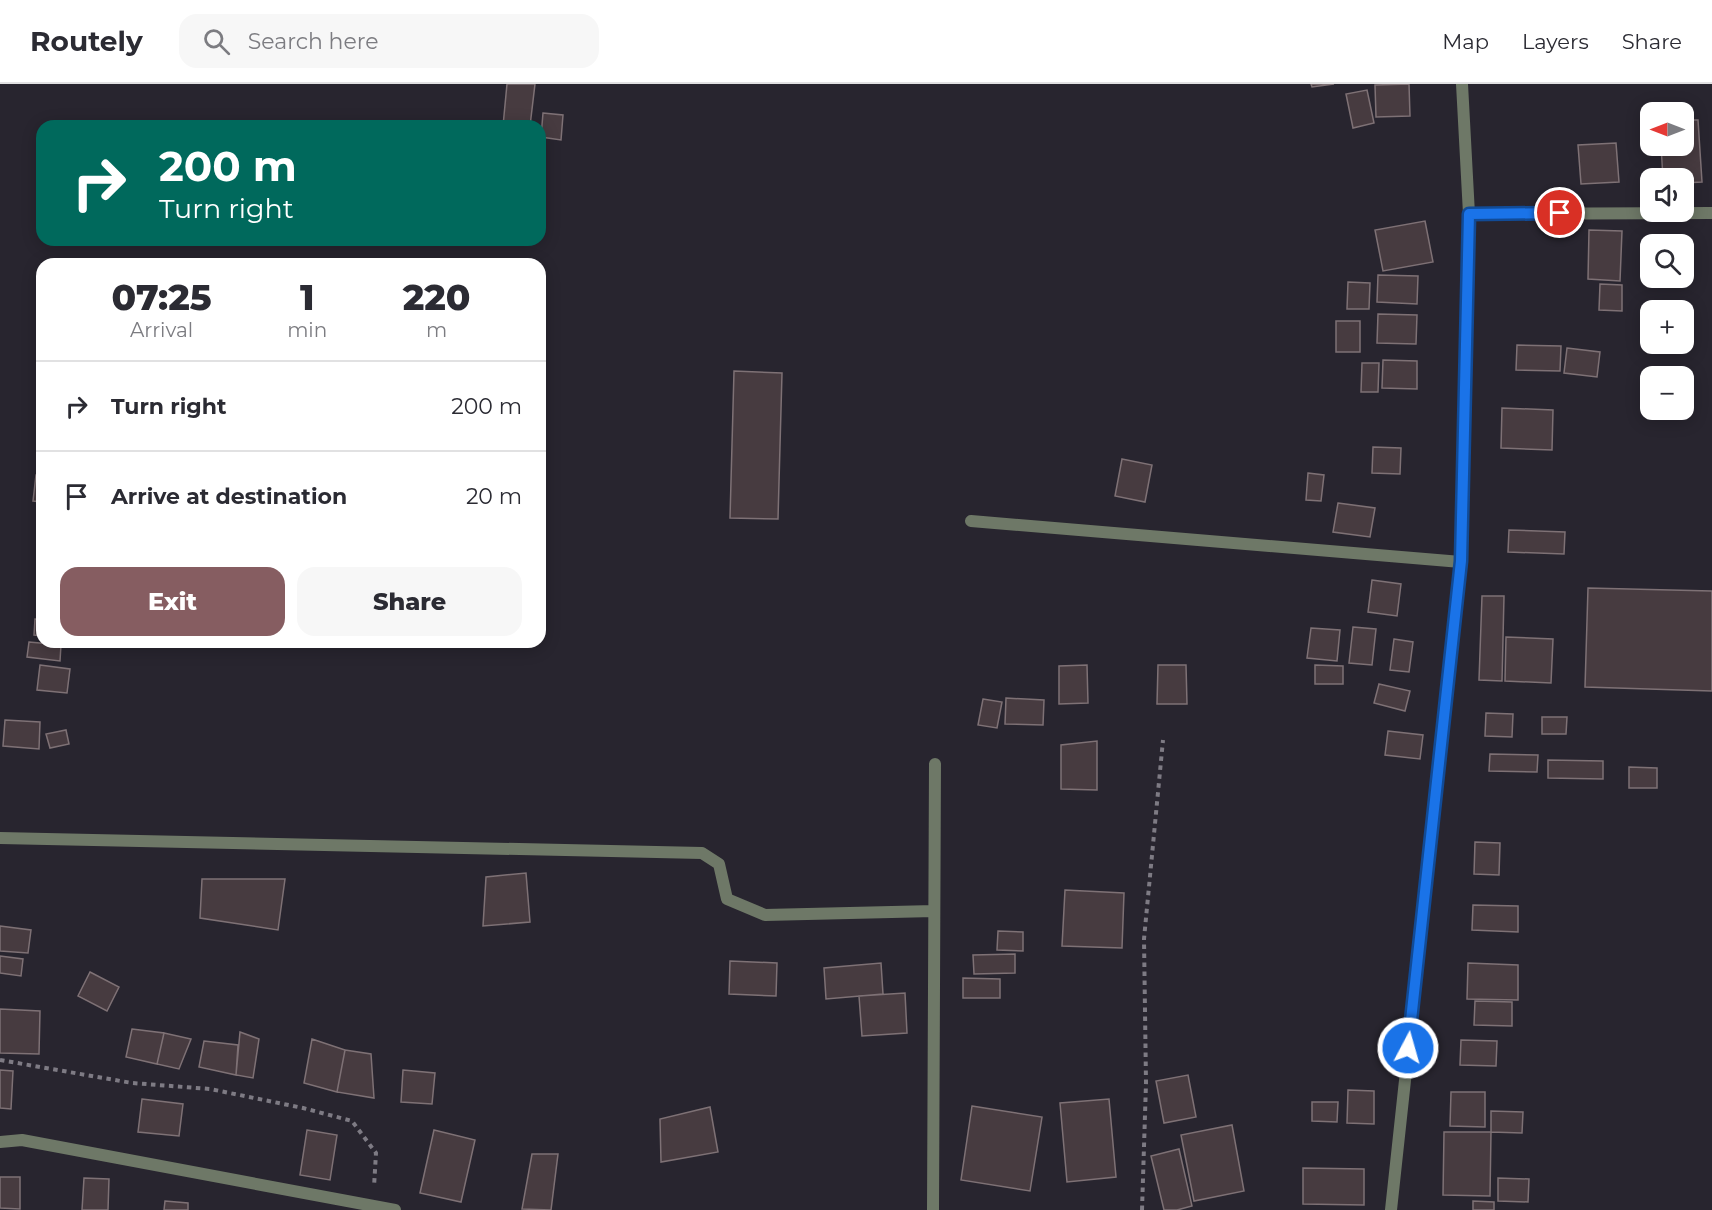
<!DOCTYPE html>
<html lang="en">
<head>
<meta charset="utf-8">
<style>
  :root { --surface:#fff; --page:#f7f7f7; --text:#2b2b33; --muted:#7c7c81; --line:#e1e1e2; --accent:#865d61 }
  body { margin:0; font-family:Montserrat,sans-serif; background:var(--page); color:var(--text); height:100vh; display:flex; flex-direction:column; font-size:22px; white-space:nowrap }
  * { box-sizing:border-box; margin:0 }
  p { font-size:20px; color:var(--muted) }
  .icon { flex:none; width:33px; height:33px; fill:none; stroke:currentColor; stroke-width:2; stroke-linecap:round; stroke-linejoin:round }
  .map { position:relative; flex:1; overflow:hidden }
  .details { position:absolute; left:36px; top:174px; width:510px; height:390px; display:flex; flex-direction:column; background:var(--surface); border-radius:18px; box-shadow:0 3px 15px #0003 }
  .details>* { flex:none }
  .top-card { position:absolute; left:36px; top:36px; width:510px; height:126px; border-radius:18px; box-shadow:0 3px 15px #0003; background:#00695c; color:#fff; overflow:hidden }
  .needle { width:39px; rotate:270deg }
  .buttons { position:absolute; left:1640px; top:18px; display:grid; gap:12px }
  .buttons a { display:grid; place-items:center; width:54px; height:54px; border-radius:12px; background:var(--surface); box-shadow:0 3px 15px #0003; font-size:30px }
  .pin { position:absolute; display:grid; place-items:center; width:51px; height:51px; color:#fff; margin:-26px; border:3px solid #fff; border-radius:50%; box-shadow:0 2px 6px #0007 }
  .me { position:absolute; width:66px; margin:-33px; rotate:6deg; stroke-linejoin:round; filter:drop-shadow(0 0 4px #0008) }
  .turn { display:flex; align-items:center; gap:21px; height:126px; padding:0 24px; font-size:27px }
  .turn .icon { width:78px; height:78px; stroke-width:2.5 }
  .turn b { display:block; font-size:42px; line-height:51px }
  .eta { display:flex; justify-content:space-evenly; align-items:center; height:102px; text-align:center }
  .eta b { font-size:36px; font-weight:800; line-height:42px }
  .action { display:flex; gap:12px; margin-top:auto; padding:12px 24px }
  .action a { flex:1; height:69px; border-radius:18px; background:var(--accent); color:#fff; font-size:24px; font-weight:800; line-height:69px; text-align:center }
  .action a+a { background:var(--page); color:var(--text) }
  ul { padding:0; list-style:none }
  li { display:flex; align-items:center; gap:18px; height:90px; padding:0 24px; border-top:2px solid var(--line) }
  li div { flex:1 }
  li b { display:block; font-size:22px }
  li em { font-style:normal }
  header { display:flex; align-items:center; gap:36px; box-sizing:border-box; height:84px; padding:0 30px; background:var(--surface); border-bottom:2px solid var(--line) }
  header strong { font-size:28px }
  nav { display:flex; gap:33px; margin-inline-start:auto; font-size:21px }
  .search { width:420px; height:54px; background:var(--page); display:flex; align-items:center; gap:15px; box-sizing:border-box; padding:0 21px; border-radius:18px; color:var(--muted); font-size:22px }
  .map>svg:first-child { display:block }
  .building { fill:#473b40; stroke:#7e7175; stroke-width:1.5 }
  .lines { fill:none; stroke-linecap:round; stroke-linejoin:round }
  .path { stroke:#7e7b84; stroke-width:4; stroke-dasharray:4.5 4.5; stroke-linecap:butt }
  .minor { stroke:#6e7867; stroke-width:12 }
  .tertiary { stroke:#6e7867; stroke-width:12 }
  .route-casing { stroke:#114b97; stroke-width:15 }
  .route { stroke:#1a73e8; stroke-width:10 }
</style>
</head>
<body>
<header>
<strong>Routely</strong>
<div class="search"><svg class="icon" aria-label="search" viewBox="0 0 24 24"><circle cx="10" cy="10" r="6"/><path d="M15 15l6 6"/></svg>Search here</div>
<nav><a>Map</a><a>Layers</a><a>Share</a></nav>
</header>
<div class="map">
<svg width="1712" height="1126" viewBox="0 0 1712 1126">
  <rect width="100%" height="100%" fill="#28252f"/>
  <!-- building -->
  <path class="building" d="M507,0H535L530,42H503Z
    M1311,0H1334L1312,3Z
    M1409,0L1410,32L1376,33L1375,1Z
    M1367,6L1374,39L1353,44L1346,10Z
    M543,29L563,31L561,56L541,53Z
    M1683,36H1698L1702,98L1683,99V94H1663L1661,62H1683Z
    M1616,59L1619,98L1581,100L1578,61Z
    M1425,137L1433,178L1383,187L1375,146Z
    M1589,146L1622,147L1620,197L1588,195Z
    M1378,191L1418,192L1417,220L1377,218Z
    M1348,198L1370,199L1369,225H1347Z
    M1600,200L1622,201V227L1599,226Z
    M1378,230L1417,231L1416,260L1377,259Z
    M1336,237H1360V268H1336Z
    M1517,261L1561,262L1560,287L1516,286Z
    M1567,264L1600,268L1597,293L1564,289Z
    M1383,276L1417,277V305L1382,304Z
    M1362,279H1379L1378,308H1361Z
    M734,287L782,289L778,435L730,434Z
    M1502,324L1553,326L1552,366L1501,364Z
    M1373,363L1401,364L1400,390L1372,389Z
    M1122,375L1152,381L1145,418L1115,412Z
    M1308,389L1324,391L1321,417L1306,416Z
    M36,391L42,392V418L33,417Z
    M1338,419L1375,424L1370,453L1333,448Z
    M1509,446L1565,448L1564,470L1508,468Z
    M1372,496L1401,500L1397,532L1368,528Z
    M1588,504L1712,507V607L1585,603Z
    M1482,512H1504L1502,597L1479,596Z
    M35,535L42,536V552L34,551Z
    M1353,543L1376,545L1372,581L1349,579Z
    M1311,544L1340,546L1337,577L1307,574Z
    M1506,553L1553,555L1551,599L1505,597Z
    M1394,555L1413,558L1409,588L1390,586Z
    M29,558L61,561L60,577L27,573Z
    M40,581L70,585L67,609L37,606Z
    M1087,581L1088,619L1059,620V582Z
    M1158,581H1186L1187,620H1157Z
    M1315,581L1343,582V600H1315Z
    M1379,600L1410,607L1405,627L1374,619Z
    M1006,614L1044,616L1043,641L1005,640Z
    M983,615L1002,618L997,644L978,641Z
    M1486,629L1513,630L1512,653L1485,652Z
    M1542,633H1567L1566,650H1542Z
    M5,636L40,638L39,665L3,662Z
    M66,646L69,660L50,664L46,650Z
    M1388,647L1423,651L1420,675L1385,671Z
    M1097,657V706L1061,705V661Z
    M1490,670L1538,671L1537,688L1489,687Z
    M1548,676L1603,677V695L1548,694Z
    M1629,683L1657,684V704H1629Z
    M1475,758L1500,759L1499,791L1474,790Z
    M526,789L530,838L483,842L486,793Z
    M202,795H285L278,846L200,834Z
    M1065,806L1124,809L1122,864L1062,862Z
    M1473,821L1518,822V848L1472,846Z
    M0,842L31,846L28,869L0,867Z
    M998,847L1023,848V867L997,866Z
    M1015,870V889L974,890L973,871Z
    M0,872L23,875L21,892L0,889Z
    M730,877L777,879L776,912L729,910Z
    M881,879L883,910L826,915L824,884Z
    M1468,879L1518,881V916L1467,915Z
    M90,888L119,903L107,927L78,912Z
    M963,894L1000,895V914H963Z
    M905,909L907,949L862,952L859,912Z
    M1475,917L1512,918V942L1474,941Z
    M0,925L40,927L39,970L0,969Z
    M132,945L164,949L157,980L126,973Z
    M240,948L259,955L253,994L236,991Z
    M164,949L191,955L179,985L157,980Z
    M312,955L345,966L337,1008L304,999Z
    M1461,956L1497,957L1496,982L1460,981Z
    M204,957L238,961L236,991L199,983Z
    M345,966L371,970L374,1014L337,1008Z
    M0,986L13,987L11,1025L0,1024Z
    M403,986L435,989L432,1020L401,1018Z
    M1188,991L1196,1033L1164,1039L1156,997Z
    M1348,1006L1374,1007V1040L1347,1039Z
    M1451,1008H1485V1043L1450,1042Z
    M142,1015L183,1020L179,1052L138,1048Z
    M1109,1015L1116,1093L1067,1098L1060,1019Z
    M1312,1018H1338L1337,1038L1312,1037Z
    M972,1022L1042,1033L1030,1107L961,1096Z
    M710,1023L718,1068L661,1078L660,1035Z
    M1491,1027L1523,1028L1522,1049L1491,1048Z
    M1232,1041L1244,1107L1194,1117L1181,1051Z
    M307,1046L337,1051L330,1096L300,1091Z
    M434,1046L475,1056L461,1118L420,1109Z
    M1444,1048H1491L1490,1112L1443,1111Z
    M1179,1065L1192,1122L1177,1126H1164L1151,1072Z
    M532,1070H558L551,1126L522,1125Z
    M1303,1084L1364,1085V1121L1303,1120Z
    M0,1093H20V1125L0,1124Z
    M84,1094L109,1095L108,1126H82Z
    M1498,1094L1529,1095L1528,1118L1498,1117Z
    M165,1117L188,1119V1126H164Z
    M1473,1117L1494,1118V1126H1473Z"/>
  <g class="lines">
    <!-- path -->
    <path class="path" d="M0,976L132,999L210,1005L303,1024L352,1037L376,1069L374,1103
      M1142,1126L1146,999L1144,855L1163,656"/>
    <!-- minor -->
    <path class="minor" d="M1469,130L1712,129
      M971,437L1461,478
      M0,754L702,769L719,780L727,815L765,831L934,827
      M0,1058L22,1056L395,1126
      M933,1126L935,680"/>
    <!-- tertiary -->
    <path class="tertiary" d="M1391,1126L1461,478L1469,130L1462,0"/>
  </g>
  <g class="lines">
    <!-- route casing -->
    <g class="route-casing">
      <path id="route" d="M1408,964L1461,477L1469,130L1560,129"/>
    </g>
    <!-- route -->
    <use href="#route" class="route"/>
  </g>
</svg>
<div class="buttons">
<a><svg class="needle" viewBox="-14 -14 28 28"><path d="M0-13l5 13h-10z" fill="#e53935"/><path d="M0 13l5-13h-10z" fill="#7c7c81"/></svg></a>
<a><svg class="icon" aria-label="sound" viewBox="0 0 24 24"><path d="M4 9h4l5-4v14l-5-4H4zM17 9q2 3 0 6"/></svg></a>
<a><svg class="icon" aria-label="search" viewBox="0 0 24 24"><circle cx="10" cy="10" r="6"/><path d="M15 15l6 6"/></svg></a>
<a>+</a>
<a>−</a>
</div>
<div class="pin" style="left:1560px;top:129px;background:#d93025"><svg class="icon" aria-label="arrive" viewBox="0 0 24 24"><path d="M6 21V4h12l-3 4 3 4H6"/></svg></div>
<svg class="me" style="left:1408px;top:964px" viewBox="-20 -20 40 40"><circle r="17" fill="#1a73e8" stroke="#fff" stroke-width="3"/><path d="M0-11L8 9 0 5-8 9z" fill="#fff"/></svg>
<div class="top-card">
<div class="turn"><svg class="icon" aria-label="right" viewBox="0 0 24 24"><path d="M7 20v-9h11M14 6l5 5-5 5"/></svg><div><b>200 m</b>Turn right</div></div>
</div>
<section class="details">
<div class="eta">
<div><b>07:25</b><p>Arrival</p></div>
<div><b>1</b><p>min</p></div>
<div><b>220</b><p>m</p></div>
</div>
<ul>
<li><svg class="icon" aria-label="right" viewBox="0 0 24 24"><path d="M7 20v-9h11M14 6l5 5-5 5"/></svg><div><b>Turn right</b></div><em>200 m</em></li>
<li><svg class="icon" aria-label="arrive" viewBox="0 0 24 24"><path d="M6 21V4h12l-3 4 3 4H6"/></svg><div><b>Arrive at destination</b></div><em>20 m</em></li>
</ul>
<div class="action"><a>Exit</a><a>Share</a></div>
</section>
</div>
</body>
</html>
